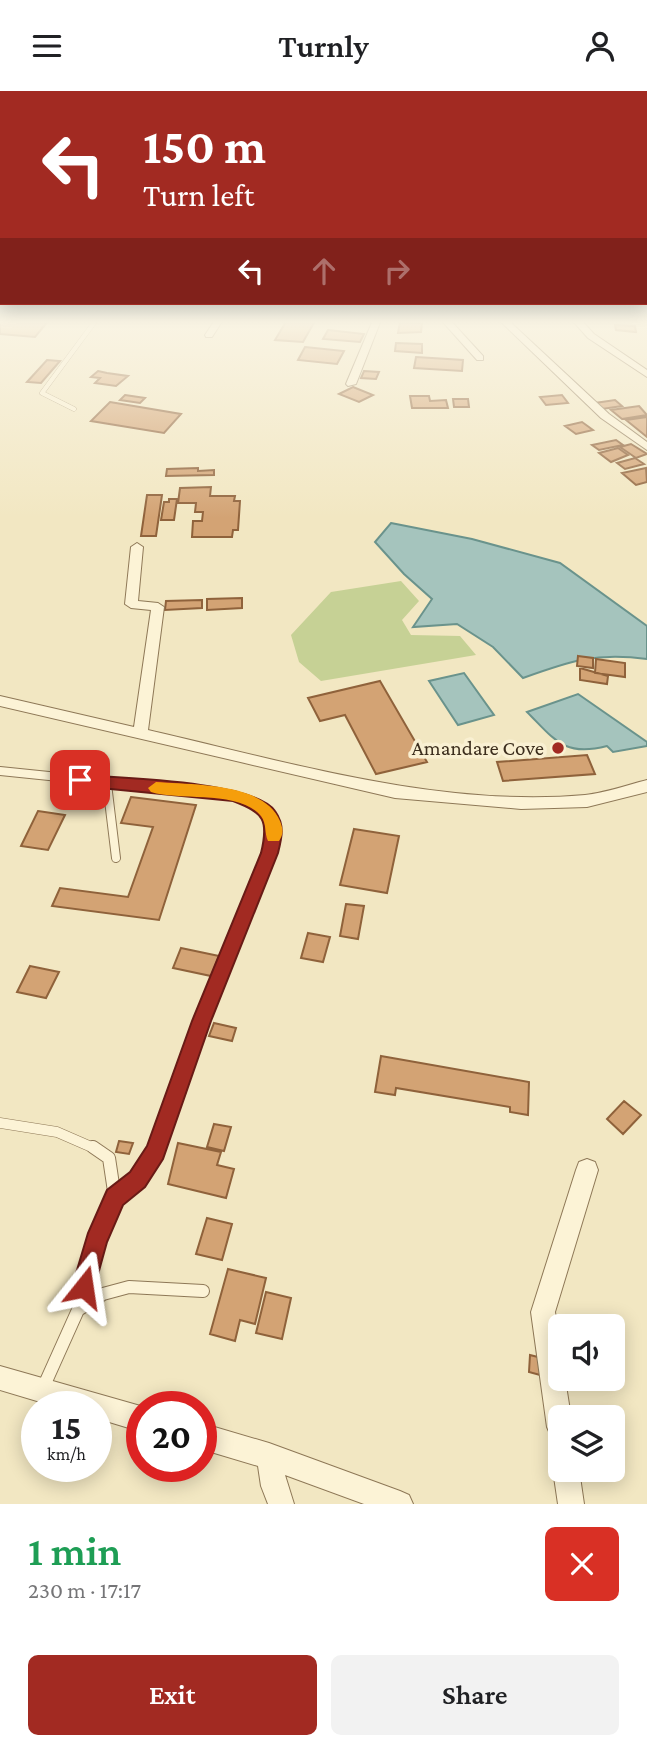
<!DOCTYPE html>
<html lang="en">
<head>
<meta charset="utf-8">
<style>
  :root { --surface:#fff; --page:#f2f2f2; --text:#202124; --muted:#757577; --accent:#a22a22 }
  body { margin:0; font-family:"Crimson Pro",serif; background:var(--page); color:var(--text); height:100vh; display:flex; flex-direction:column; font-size:26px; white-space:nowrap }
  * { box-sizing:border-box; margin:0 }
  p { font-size:23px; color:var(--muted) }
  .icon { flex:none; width:38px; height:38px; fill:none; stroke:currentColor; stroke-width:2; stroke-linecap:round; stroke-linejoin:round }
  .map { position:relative; height:1413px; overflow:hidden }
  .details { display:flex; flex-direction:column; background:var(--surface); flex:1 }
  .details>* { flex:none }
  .hud { position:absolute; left:0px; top:0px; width:648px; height:214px; box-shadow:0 4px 18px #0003; background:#a22a22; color:#fff; overflow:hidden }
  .buttons { position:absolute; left:548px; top:1223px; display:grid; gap:14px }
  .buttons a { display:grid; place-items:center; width:77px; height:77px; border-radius:10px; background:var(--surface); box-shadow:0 4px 18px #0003; font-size:35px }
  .speed { position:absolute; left:21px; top:1300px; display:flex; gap:14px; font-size:35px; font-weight:700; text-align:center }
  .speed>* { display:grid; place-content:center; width:91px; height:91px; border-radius:50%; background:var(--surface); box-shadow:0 4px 18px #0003; line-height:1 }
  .speed small { font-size:18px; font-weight:400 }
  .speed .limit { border:10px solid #d22; background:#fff; color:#111 }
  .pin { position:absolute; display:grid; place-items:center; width:60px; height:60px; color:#fff; margin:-30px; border-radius:14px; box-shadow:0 4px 10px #0006 }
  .me { position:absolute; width:77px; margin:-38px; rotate:15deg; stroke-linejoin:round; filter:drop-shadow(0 0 5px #0008) }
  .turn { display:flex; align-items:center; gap:24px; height:147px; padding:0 28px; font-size:32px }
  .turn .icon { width:91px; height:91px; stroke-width:2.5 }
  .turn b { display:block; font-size:49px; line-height:60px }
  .lanes { display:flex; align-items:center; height:66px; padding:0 28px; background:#0003; justify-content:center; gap:35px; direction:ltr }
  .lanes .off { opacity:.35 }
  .round { display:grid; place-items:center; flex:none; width:74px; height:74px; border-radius:10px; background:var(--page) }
  .head { display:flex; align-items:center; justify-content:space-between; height:119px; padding:0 28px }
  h1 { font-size:42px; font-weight:600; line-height:52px; color:#1e9e55 }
  .primary-button { display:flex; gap:14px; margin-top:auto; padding:14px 28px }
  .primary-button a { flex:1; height:80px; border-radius:10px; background:var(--accent); color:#fff; font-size:28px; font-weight:600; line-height:80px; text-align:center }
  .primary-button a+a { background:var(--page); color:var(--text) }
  header { display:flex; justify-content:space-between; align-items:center; height:91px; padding:0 28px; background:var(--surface); font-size:32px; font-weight:600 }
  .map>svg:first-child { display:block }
  .green { fill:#c6d195 }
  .water { fill:#a5c4bd; stroke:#6a938c; stroke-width:2 }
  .building { fill:#d3a374; stroke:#8f623b; stroke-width:2 }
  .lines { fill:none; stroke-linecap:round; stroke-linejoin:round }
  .service-far3-casing { stroke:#8e7857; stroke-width:5 }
  .service-far2-casing { stroke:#8e7857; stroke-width:10 }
  .service-far1-casing { stroke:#8e7857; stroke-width:11 }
  .service-casing { stroke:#8e7857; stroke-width:14 }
  .minor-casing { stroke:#8e7857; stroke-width:2 }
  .service-far3 { stroke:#fcf3d6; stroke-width:4.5 }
  .service-far2 { stroke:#fcf3d6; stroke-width:8 }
  .service-far1 { stroke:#fcf3d6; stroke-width:10 }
  .service { stroke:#fcf3d6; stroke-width:12 }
  .minor { fill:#fcf3d6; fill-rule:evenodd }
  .route { fill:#a22a22; stroke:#691b16; stroke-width:2 }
  .slow { fill:#f59e0b }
  .poi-dot { fill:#a22a22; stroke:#f9f0d2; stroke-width:2.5 }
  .labels { text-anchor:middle; stroke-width:7; stroke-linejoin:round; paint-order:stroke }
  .poi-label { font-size:21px; fill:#3c2e1d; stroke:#f9f0d2; text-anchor:end }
</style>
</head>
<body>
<header><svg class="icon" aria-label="menu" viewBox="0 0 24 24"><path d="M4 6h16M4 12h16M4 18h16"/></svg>Turnly<svg class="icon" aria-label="person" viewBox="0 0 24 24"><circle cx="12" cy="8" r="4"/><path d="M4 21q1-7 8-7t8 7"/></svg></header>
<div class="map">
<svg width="647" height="1413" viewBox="0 0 647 1413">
  <rect width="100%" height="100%" fill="#f2e7c2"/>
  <!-- green -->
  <path class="green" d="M401,490L419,510L402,529L411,544L460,545L476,564L321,590L299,571L291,544L331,501Z"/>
  <!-- water -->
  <path class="water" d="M391,432L472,448L560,472L647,535V568C596,561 570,570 523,587L493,556L457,533L413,536L432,508L404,483L375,451Z
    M464,582L494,624L458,634L429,590Z
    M578,603L647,651V655L613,661L607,655C564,666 555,649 527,621Z"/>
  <!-- building -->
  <path class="building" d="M3,229H49L35,246L0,243V232Z
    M287,229H299L315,230L303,251L275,249Z
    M400,231L422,232L421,241L398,242Z
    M615,234L635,235L636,241L616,239Z
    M328,239L364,243L360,251L323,248Z
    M396,252L422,253V262L395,260Z
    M305,256L344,260L337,273L298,269Z
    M416,266L463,269L462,280L414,277Z
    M47,269L60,270L41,292L27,291Z
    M98,280L107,282L128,285L116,295L95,292L100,287L91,286Z
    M364,280L379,281L376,288L361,287Z
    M353,296L373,304L359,311L339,303Z
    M125,304L145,307L140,312L120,309Z
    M562,304L568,312L546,314L540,306Z
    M410,305H429L430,310L446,309L448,317H412Z
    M453,308H468L469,316H454Z
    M615,309L622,315L602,318L595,312Z
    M110,311L181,323L164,342L91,330Z
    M639,315L647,324L622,328L611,319Z
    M647,326V346L626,329Z
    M582,331L593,339L576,343L565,335Z
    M616,349L623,354L599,359L592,354Z
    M631,353L647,363L636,367L620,356Z
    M618,357L628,364L611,371L599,362Z
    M635,367L644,373L625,378L617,372Z
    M198,377V380L214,379V384L166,385L167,378Z
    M646,377L647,391L636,394L622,382Z
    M211,396L210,405H235L234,410H240L238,439H233L232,446H192L193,430H202L203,421H195L196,412H178L180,397Z
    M147,404H162L156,445H141Z
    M169,408H177L174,429H161L164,411H169Z
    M242,507V517L207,519V508Z
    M202,509V517L165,519L166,510Z
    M578,565L593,567V577L577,575Z
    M596,568L625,572V586L595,582Z
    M580,577L608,585L607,593L580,589Z
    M380,590L427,671L376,683L345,624L320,630L308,607Z
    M587,664L595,683L503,690L497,671Z
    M131,706L196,714L159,829L52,815L60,797L128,806L153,736L121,732Z
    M38,720L65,724L48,759L21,755Z
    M354,738L399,745L387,802L340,794Z
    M346,813L364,815L358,848L340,845Z
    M308,842L330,846L323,871L301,867Z
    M181,857L219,865L211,885L173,877Z
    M30,875L59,881L46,907L17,901Z
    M214,932L236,937L232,950L209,945Z
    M381,965L529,991L528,1024L510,1021V1016L396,997L395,1004L375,1001Z
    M624,1010L641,1024L623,1043L607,1028Z
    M214,1033L231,1036L224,1060L207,1056Z
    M119,1050L133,1052L129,1063L116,1061Z
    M178,1052L221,1061L217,1074L234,1078L226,1107L168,1093Z
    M207,1127L232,1133L222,1169L196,1163Z
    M228,1178L266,1187L255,1233L240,1229L235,1250L210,1243Z
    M266,1201L291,1207L282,1248L256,1242Z
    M530,1264L542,1267L540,1284L529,1281Z"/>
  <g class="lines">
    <!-- service-far3 casing -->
    <g class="service-far3-casing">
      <path id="service-far3" d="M74,318L42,302L96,229"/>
    </g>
    <!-- service-far2 casing -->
    <g class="service-far2-casing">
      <path id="service-far2" d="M0,680L234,704C274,719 281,735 265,775
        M107,693L116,767"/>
    </g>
    <!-- service-far1 casing -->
    <g class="service-far1-casing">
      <path id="service-far1" d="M0,1032L57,1041L96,1058
        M157,1058L201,930L265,773"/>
    </g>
    <!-- service casing -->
    <g class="service-casing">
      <path id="service" d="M93,1056L109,1067L115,1107
        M78,1219L103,1203L129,1196L203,1200
        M43,1297L78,1219L96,1150L115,1107L138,1089L158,1056"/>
    </g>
    <!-- minor casing -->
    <g class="minor-casing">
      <path id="minor" d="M215,229H223L212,246H206L205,244Z
        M373,229H381L356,293L348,295L346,293Z
        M441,229H450L483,265V269H477Z
        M499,229H508L609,323L647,351V359L601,327Z
        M572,229H581L594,243L647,279V286L588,247Z
        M137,452L143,456L138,510L158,512L164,516L148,639C288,671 440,717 585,704C605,702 627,694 647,689V701L587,716L521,718L395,707L0,615V605L134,636L151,519L131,517L125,513L131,456Z
        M587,1068L595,1071L598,1079L555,1221L560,1254V1288H565L571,1326H560V1349L551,1345L547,1336L531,1221L576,1079L579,1071Z
        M0,1275L144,1316L142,1341L96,1327V1316H57L0,1299Z
        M201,1332L269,1352L400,1400L409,1404L413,1413H364L285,1384L294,1413H268L261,1395L258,1375L201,1358Z
        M560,1368V1379H579L584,1413H558L553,1379Z"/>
    </g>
    <!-- service-far3 -->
    <use href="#service-far3" class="service-far3"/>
    <!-- service-far2 -->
    <use href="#service-far2" class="service-far2"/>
    <!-- service-far1 -->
    <use href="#service-far1" class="service-far1"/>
    <!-- service -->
    <use href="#service" class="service"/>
    <!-- minor -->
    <use href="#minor" class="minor"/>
  </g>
  <!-- sky -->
  <linearGradient id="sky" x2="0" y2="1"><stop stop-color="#8dbad7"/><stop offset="0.54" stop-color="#f9f4e4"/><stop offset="1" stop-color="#f9f4e4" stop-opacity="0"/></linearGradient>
  <rect width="647" height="427" fill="url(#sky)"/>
  <!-- route -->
  <path class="route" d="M80,684C119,687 255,690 275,720C285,734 282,746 278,762L211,930L163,1068L145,1096L123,1114L107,1151L92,1205L84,1208L76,1205L72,1196L88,1142L107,1099L130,1081L147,1055L192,930L261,762C269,729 264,722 233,710L80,695L72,689Z"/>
  <!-- slow -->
  <path class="slow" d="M156,691C192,694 264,691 280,730C283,738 284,742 279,750H268C264,742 267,733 261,725C240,699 180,710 151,701L148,697Z"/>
  <!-- markers -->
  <circle class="poi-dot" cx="558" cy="657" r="7"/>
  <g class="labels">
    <!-- poi labels -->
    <g class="poi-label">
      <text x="544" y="664">Amandare Cove</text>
    </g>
  </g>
</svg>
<div class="buttons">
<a><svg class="icon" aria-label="sound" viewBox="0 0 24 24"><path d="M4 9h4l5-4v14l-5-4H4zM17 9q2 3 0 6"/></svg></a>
<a><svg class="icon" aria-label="layers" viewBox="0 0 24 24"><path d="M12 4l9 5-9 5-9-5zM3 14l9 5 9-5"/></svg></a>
</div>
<div class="speed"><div>15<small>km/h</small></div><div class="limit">20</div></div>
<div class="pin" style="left:80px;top:689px;background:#d93025"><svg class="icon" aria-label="arrive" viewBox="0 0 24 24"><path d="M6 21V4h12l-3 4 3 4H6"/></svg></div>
<svg class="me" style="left:84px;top:1196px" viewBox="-20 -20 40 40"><path d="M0-17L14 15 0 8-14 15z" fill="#a22a22" stroke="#fff" stroke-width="4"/></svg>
<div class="hud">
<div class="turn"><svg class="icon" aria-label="left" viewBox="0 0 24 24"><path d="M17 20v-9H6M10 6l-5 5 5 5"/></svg><div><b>150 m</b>Turn left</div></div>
<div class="lanes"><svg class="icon" aria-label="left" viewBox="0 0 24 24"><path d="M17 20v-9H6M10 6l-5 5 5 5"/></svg><svg class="icon off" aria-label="ahead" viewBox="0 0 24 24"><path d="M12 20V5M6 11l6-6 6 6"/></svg><svg class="icon off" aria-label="right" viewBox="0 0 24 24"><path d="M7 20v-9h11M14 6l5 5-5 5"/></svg></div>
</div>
</div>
<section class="details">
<div class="head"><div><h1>1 min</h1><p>230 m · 17:17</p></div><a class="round" style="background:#d93025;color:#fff"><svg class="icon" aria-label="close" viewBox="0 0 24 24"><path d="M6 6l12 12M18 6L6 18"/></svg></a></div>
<div class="primary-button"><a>Exit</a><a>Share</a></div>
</section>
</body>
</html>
